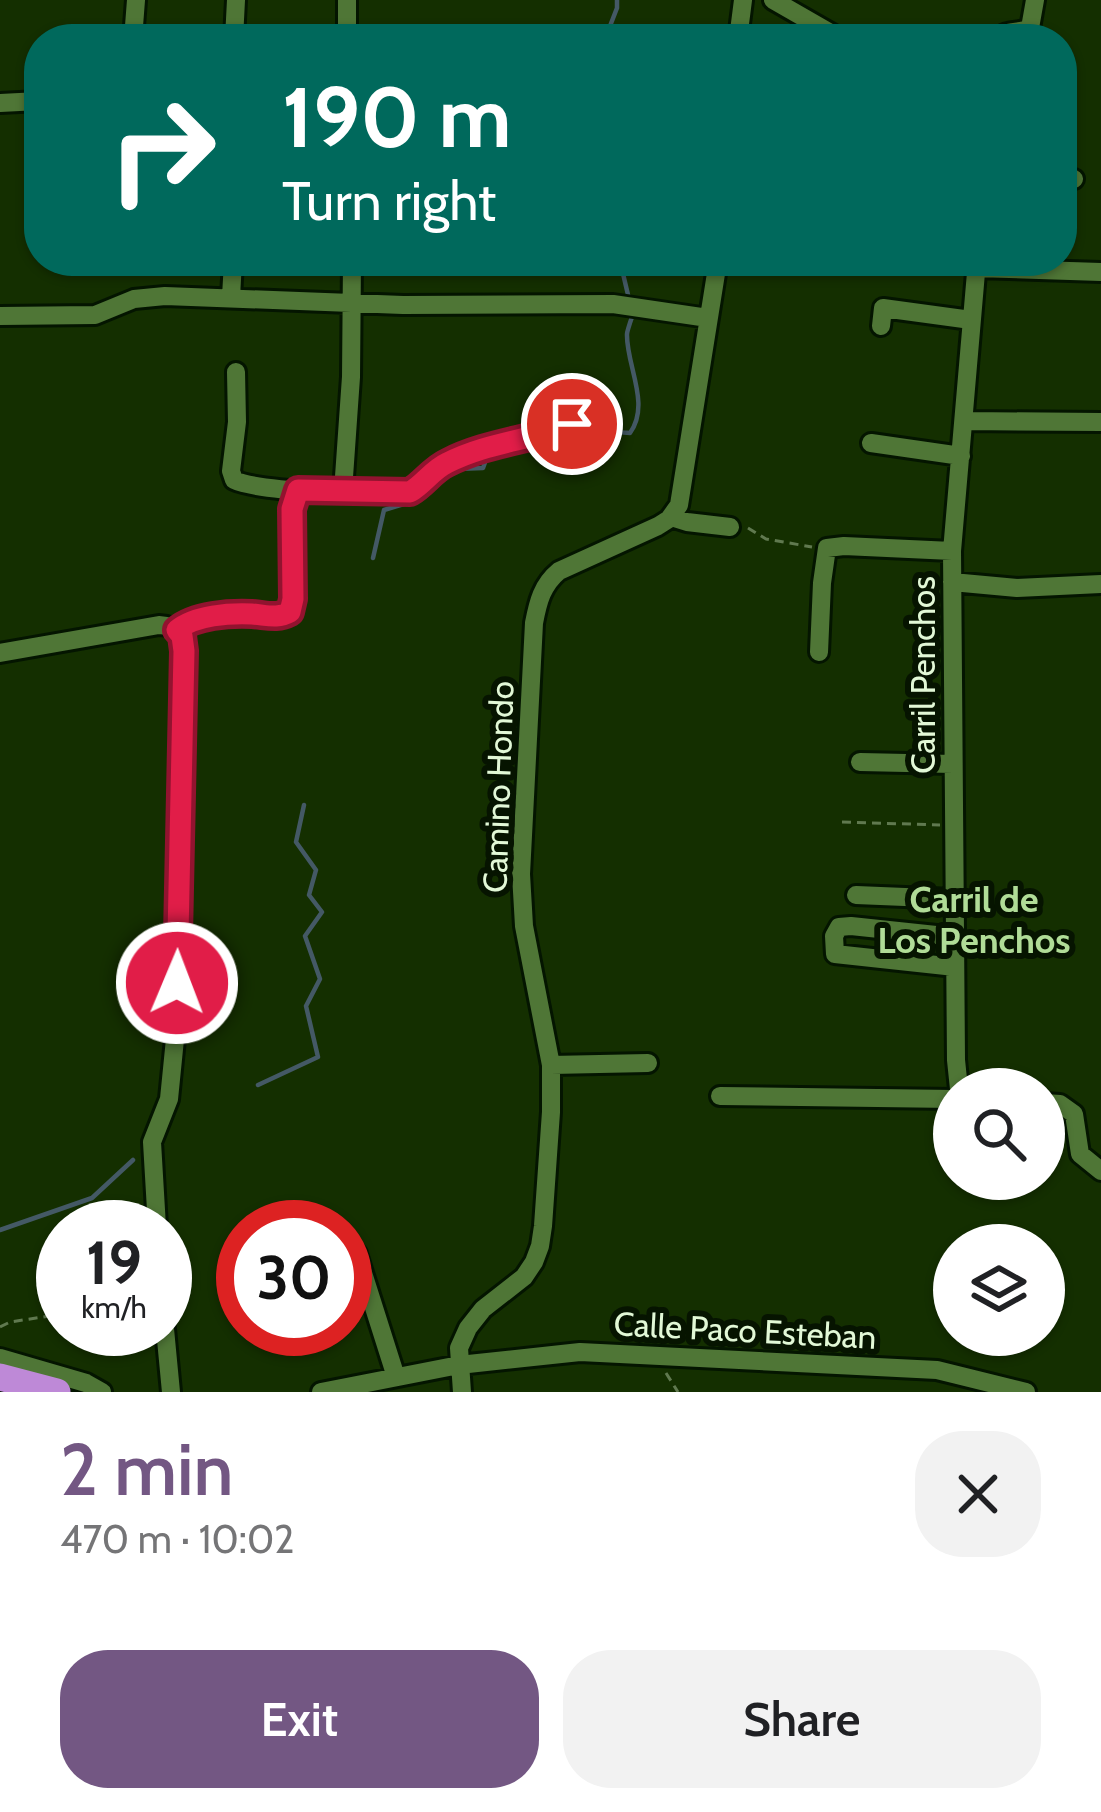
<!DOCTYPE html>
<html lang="en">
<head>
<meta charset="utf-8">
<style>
  :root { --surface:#fff; --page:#f2f2f2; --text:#202124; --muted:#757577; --accent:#735783 }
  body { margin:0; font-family:Cabin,sans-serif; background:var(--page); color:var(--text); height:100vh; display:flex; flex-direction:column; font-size:45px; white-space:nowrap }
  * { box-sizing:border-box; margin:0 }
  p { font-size:39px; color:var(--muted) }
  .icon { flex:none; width:66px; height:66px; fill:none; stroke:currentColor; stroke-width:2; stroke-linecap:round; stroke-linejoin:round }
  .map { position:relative; height:1392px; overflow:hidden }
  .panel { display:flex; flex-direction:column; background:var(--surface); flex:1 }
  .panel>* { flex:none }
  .banner { position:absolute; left:24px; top:24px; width:1053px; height:252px; border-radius:48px; box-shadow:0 3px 9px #0004; background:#00695c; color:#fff; overflow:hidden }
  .tools { position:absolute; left:933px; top:1068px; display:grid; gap:24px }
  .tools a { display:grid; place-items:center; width:132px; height:132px; border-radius:50%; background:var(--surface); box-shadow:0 3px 9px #0004; font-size:60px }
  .speed { position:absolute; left:36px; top:1200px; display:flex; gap:24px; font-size:60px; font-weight:700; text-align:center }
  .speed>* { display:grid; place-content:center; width:156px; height:156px; border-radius:50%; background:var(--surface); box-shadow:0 3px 9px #0004; line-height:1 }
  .speed small { font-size:30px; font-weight:400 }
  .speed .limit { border:18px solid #d22; background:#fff; color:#111 }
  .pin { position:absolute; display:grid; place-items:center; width:102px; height:102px; color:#fff; margin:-51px; border:6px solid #fff; border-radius:50%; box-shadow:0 3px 12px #0007 }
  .me { position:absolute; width:132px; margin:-66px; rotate:1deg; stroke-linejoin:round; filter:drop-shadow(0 0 9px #0008) }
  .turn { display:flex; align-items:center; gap:42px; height:252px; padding:0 60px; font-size:54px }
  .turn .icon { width:156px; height:156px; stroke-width:2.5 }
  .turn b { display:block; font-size:84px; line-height:102px }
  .round { display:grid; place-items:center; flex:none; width:126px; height:126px; border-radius:48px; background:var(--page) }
  .headline { display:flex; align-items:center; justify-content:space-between; height:204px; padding:0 60px }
  h1 { font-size:72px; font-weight:600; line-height:90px; color:var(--accent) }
  .cta { display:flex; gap:24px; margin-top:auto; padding:24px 60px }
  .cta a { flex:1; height:138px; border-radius:48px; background:var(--accent); color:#fff; font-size:48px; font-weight:600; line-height:138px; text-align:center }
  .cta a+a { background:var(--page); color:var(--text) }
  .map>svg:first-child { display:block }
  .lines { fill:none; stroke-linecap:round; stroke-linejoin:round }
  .stream { stroke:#445965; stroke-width:4.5 }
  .minor-casing { stroke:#041500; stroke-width:24 }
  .highway-casing { stroke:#041500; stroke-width:33 }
  .path { stroke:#60794f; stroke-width:3; stroke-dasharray:9 6; stroke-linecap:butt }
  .minor { stroke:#4f7636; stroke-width:18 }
  .highway { stroke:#be89d7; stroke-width:27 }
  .route-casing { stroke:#92132f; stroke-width:30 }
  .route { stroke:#e11d48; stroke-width:21 }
  .labels { text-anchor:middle; stroke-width:12; stroke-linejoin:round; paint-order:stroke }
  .street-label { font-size:33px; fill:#e2f8d6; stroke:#061400 }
  .neighbourhood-label { font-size:36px; font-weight:bold; fill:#b0dc97; stroke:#061400 }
</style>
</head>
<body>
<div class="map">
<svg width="1101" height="1392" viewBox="0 0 1101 1392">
  <rect width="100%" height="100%" fill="#142f00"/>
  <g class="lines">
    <!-- stream -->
    <path class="stream" d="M605,39L617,8V0
      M620,261L629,299
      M517,448H545C569,428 601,431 630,433C651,404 626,365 627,334C627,331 632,317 633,314
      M373,558L384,510L414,501L456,469L483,468L488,454
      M258,1085L318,1057L306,1006L320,979L305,936L322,912L309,895L316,870L296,842L304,805
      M0,1230L92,1198L133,1160"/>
    <!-- minor casing -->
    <g class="minor-casing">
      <path id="minor" d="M347,0V39
        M773,0L841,39
        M133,39L136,0
        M234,39L236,0
        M738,39L743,0
        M998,39C1006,29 1019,34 1030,28L1035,0
        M0,103L39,101
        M1062,180L1074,179
        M976,268L1101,272
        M231,297L233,261
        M0,316L95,315L134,299L165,296L403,305L613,304L708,318
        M881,326L883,308L971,320
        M236,372L237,422L231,471L234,480C259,492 378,496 410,492C424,484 432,470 447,463C488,442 529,441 572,424
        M965,421L1101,422
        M871,443L961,456
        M343,491L351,377L352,261
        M671,517L687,522L730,527
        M952,582L1017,588L1101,584
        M177,630C194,615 230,613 252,614C267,615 277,619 290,612L293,599L292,509L298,490
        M819,652L822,583L827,548L844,546L952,551
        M0,653L159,625C177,626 183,633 184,651L176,1029L169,1099L152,1142L157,1227
        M860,762L953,764
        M856,895L954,899
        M955,937L851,926L839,927L834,936L835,954L955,967
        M551,1065L648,1063
        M959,1089L956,1060L952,551L977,261
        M720,1096L954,1099
        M1044,1103L1060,1104L1074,1114L1080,1154L1101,1171
        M357,1254L396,1377
        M165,1329L171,1392
        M0,1358L86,1383L102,1392
        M321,1392L459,1365L580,1352L937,1370L1026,1392
        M462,1392L459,1348L468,1328L483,1309L524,1277L534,1262L540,1246L543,1226L551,1112V1065L524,926L521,874L534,623C538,602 542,585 559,571L658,526L669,519L679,505L718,261"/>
    </g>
    <!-- highway casing -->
    <g class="highway-casing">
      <path id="highway" d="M0,1377L57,1392"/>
    </g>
    <!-- path -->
    <path class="path" d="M748,528L766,539L812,547
      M842,822L940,825
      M0,1327L10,1322L63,1314
      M666,1373L678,1392"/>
    <!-- minor -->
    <use href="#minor" class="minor"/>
    <!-- highway -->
    <use href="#highway" class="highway"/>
  </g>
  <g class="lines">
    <!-- route casing -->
    <g class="route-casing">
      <path id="route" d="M177,983L184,651L182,636L177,630C195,615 230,613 252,614C267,615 277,619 290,612L293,599L292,509L298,490L410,492C424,484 432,470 447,463C488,442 529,441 572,424"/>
    </g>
    <!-- route -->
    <use href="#route" class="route"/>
  </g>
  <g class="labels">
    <!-- street labels -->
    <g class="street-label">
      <text transform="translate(923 675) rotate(-90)" y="12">Carril Penchos</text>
      <text transform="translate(498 787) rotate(-88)" y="12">Camino Hondo</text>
      <text transform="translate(745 1330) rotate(3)" y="12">Calle Paco Esteban</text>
    </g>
    <!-- neighbourhood labels -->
    <g class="neighbourhood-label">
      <text x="974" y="912">Carril de<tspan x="974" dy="41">Los Penchos</tspan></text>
    </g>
  </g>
</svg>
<div class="tools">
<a><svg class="icon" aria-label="search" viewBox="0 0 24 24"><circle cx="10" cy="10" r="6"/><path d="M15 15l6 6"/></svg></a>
<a><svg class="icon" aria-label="layers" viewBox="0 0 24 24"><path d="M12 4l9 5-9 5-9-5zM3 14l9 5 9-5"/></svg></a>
</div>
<div class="speed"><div>19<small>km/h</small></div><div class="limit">30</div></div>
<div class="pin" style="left:572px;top:424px;background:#d93025"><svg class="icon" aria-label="arrive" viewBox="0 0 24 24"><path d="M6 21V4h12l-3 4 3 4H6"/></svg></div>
<svg class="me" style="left:177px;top:983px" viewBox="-20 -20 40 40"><circle r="17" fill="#e11d48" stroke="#fff" stroke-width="3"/><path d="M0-11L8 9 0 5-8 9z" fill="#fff"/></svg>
<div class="banner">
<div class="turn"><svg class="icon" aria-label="right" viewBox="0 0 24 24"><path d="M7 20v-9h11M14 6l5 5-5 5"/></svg><div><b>190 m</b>Turn right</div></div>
</div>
</div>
<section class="panel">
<div class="headline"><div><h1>2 min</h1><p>470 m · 10:02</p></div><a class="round"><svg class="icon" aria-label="close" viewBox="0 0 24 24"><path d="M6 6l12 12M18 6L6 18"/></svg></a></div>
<div class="cta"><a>Exit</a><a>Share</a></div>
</section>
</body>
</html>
